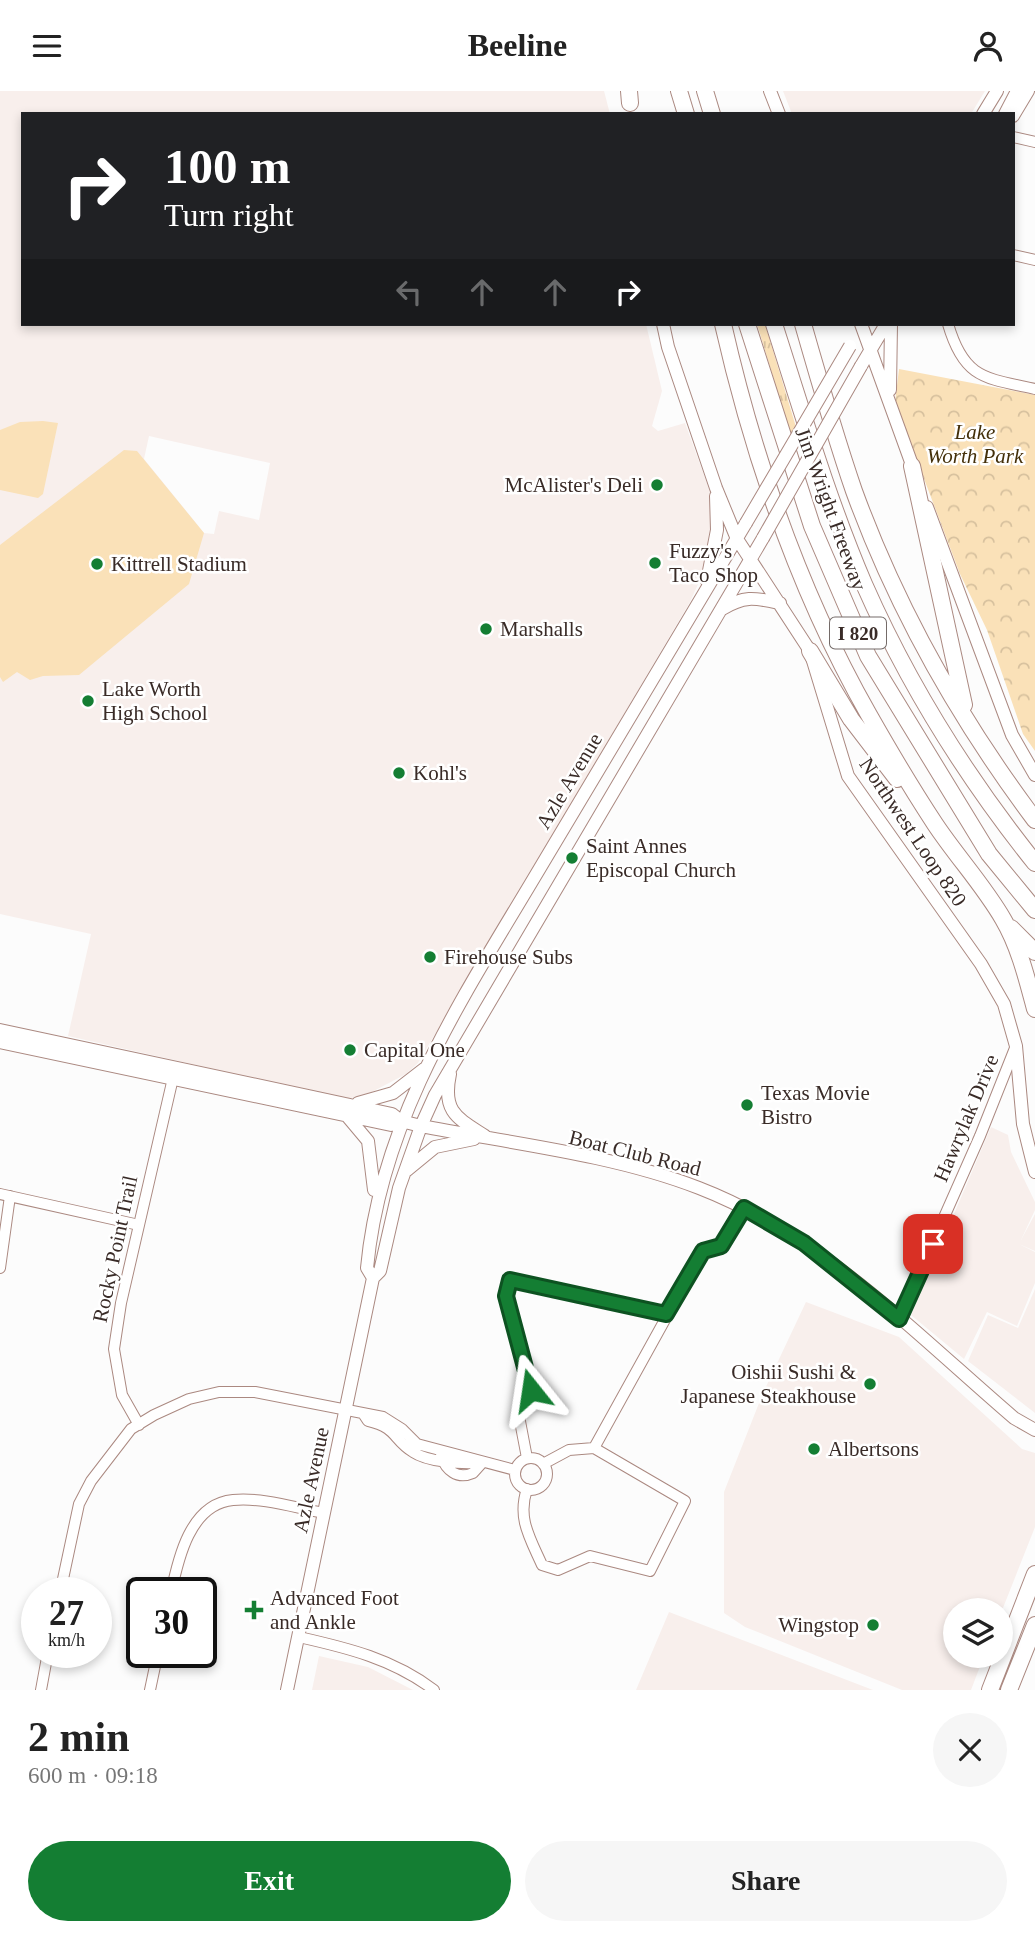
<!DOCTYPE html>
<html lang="en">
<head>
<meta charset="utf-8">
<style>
  :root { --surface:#fff; --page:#f6f6f6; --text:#222; --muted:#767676; --accent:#147e33 }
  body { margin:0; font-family:"Times New Roman",serif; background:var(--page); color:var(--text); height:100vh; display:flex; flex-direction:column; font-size:26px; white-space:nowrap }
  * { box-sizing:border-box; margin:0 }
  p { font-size:23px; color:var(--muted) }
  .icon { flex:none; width:38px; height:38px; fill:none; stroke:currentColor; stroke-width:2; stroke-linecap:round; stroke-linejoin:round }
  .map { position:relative; height:1599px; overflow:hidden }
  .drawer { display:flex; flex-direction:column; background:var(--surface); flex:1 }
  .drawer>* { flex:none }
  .top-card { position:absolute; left:21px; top:21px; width:994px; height:214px; border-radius:0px; box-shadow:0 4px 10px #0003; background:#202124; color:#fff; overflow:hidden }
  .fabs { position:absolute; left:943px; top:1507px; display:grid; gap:14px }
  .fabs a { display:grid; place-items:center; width:70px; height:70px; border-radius:50%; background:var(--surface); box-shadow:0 4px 10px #0003; font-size:35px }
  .speed { position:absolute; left:21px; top:1486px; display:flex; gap:14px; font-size:35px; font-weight:700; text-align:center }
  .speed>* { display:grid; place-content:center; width:91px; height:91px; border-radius:50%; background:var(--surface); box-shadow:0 4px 10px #0003; line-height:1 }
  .speed small { font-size:18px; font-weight:400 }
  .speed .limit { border:4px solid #111; border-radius:10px; background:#fff; color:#111 }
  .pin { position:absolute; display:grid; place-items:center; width:60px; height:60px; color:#fff; margin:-30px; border-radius:14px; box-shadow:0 4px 10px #0006 }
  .me { position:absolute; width:77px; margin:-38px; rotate:345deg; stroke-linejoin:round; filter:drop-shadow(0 0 5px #0008) }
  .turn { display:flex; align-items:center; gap:24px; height:147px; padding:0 28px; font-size:32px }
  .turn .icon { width:91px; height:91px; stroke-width:2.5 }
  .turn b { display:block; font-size:49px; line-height:60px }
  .lanes { display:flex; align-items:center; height:66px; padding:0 28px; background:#0003; justify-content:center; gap:35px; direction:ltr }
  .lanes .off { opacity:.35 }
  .round { display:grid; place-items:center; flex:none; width:74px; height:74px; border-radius:37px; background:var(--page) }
  .overview { display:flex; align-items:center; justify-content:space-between; height:119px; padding:0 28px }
  h1 { font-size:42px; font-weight:600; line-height:52px }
  .cta { display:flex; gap:14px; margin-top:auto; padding:14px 28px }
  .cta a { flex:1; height:80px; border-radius:42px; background:var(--accent); color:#fff; font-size:28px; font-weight:600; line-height:80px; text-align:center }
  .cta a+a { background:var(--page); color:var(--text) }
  header { display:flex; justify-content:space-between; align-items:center; height:91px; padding:0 28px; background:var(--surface); font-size:32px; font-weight:600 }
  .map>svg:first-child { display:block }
  .built { fill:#f8efec; fill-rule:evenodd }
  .grass { fill:url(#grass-tufts) }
  .forest { fill:url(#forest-crowns) }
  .garden { fill:#fae1b8 }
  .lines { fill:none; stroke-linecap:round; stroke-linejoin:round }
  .minor-casing { stroke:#ab8981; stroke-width:12 }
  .major-casing { stroke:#ab8981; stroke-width:14 }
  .highway-casing { stroke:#ab8981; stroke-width:18 }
  .minor { stroke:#fff; stroke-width:10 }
  .major { stroke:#fff; stroke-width:12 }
  .highway { stroke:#fff; stroke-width:16 }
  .major-bridge-casing { stroke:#ab8981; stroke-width:14; stroke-linecap:butt }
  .major-bridge { stroke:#fff; stroke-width:12 }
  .route-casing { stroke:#0d5221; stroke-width:18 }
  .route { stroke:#147e33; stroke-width:12 }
  .poi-dot { fill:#147e33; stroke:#fff; stroke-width:2.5 }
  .labels { text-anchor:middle; stroke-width:5; stroke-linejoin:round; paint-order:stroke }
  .shield { fill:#fff; stroke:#746b68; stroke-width:2 }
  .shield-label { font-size:19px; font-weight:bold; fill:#392b27 }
  .park-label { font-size:21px; font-style:italic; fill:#44300a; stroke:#fff }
  .poi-label { font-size:21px; fill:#392b27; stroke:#fff; text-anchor:start }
  .street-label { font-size:21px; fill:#392b27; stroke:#fff }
</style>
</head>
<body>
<header><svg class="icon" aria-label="menu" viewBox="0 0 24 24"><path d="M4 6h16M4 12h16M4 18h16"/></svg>Beeline<svg class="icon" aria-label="person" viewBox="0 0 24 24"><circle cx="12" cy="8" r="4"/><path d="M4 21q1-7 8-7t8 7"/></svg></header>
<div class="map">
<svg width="1035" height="1599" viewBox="0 0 1035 1599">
  <defs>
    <pattern id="grass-tufts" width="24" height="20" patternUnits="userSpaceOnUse" patternTransform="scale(1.75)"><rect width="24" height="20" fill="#fae1b8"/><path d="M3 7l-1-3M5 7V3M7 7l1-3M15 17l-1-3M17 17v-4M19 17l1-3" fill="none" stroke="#d7c19e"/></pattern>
    <pattern id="forest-crowns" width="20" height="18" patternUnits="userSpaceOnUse" patternTransform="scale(1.75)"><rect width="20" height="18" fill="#fae1b8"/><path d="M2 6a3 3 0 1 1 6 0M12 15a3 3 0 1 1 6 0" fill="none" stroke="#d7c19e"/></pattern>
  </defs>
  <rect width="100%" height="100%" fill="#fcfcfc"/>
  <!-- built -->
  <path class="built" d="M0,0H604L610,23H23V233H646L662,300L652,335L658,340L685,332L712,406L711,445L705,478L690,511L418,972L406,983L368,1003L347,1008L68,945L91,843L0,823ZM149,345L270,372L259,429L219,420L214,443L204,442L144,368Z
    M783,0H985L971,23H792Z
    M991,1036L1008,1044L1011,1061L1035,1111V1119L1021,1149L1035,1123V1160L1019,1153L1035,1161V1192L1017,1235L987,1221L964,1268L911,1224Z
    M1035,1198V1322L968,1270L988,1224L1018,1237Z
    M806,1211L899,1246L1022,1358L1035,1362V1436L1001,1522V1519H956V1564L984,1565L971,1599H902L745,1536L724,1522V1401L763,1302Z
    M669,1521L873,1599H636Z
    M319,1565L368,1576L413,1599H312Z"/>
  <!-- grass -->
  <path class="grass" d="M757,233H765L796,336L791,345Z"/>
  <!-- forest -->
  <path class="forest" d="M899,278L1035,304V660L1023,643L987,539L960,483L895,311Z"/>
  <!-- garden -->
  <path class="garden" d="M43,330L58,332L43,403L38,407L0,399V339L20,331Z
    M124,359L137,360L204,442L189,493L79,584L43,585L30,589L17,581L3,591L0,586V454Z"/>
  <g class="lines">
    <!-- minor casing -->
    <g class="minor-casing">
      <path id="minor" d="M1013,46L1035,51
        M1013,164L1035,169
        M948,233C964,288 985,287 1035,298
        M0,1103L139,1134
        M0,1177L10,1105
        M899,1228L980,1045L1015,957
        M364,1324L368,1330C398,1337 392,1348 413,1361C428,1371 460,1373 478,1372
        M139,1334L122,1304L114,1258L121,1212L173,987
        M441,1365C446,1379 457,1389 473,1382L482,1372
        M527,1367L519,1325L531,1299L506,1205L510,1189L665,1223
        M515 1383a16 16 0 1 1 32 0a16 16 0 1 1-32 0Z
        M543,1373L569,1359L594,1357L703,1160L721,1155L744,1117
        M527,1398C517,1427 530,1447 542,1474L558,1479L590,1465L650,1480L685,1410L594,1357
        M60,1502L79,1413L91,1390L131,1338L154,1324L189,1308L219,1301H255L383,1326L402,1338L417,1353L515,1379
        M171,1502C178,1468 190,1413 233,1409C262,1406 296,1417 324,1422
        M299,1546C348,1557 393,1568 434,1599
        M41,1599L48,1561
        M150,1599L158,1561"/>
    </g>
    <!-- major casing -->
    <g class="major-casing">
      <path id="major" d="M770,0L779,23
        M983,23L997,0
        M1005,23L1017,0
        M1013,25L1028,0
        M663,233L668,256L716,397L737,448L810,560L848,685L981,873L1004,913L1016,955L1023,1033L1035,1081
        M861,233L915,382
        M861,275L886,233
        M890,299L891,233
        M927,416L1012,644L1035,684
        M707,490L717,439L716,405
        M722,518C745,504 755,507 780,512
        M0,939L392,1023L401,1030L421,1035C510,1052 615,1064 699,1097C821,1144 916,1243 1014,1327L1035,1339
        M0,951L391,1034L401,1030
        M450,983C442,1021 457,1027 485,1045
        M358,1012L393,1002L424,978
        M347,1025L368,1050L374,1099
        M407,1079L435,1056L474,1048
        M373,1187L367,1177C381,1028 462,908 537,782C606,665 677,549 746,432
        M287,1599L373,1187L380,1180L399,1097L421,1035L435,1004L763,447"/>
    </g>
    <!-- highway casing -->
    <g class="highway-casing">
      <path id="highway" d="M629,0L630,12
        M679,0L686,23
        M705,0L712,23
        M723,233C754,369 800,503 869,624C890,661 912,698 935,733C957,766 984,795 1003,828C1019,855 1027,888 1035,918
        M747,233L812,435L868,565L989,763L1035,819
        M774,233C802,320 828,409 864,493C908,593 967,687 1035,772
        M803,233C819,289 835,345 854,400C897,518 960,629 1035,729
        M912,375L964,614
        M810,560L851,628L897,688
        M1011,837L1035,861
        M990,1599L1035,1483
        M1009,1599L1035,1534"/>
    </g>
    <!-- minor -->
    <use href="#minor" class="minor"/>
    <!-- major -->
    <use href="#major" class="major"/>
    <!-- highway -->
    <use href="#highway" class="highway"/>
    <!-- major-bridge casing -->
    <g class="major-bridge-casing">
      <path id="major-bridge" d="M746,432L850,255
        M763,447L861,275"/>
    </g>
    <!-- major-bridge -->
    <use href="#major-bridge" class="major-bridge"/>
  </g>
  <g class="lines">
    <!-- route casing -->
    <g class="route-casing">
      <path id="route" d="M531,1299L506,1205L510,1189L666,1223L703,1160L721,1155L744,1117L804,1152L899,1228L933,1153"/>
    </g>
    <!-- route -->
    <use href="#route" class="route"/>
  </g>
  <!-- markers -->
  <g class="poi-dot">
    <circle cx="657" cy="394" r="7"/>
    <circle cx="655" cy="472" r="7"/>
    <circle cx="97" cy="473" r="7"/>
    <circle cx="486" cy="538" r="7"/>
    <circle cx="88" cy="610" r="7"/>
    <circle cx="399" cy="682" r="7"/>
    <circle cx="572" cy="767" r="7"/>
    <circle cx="430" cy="866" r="7"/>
    <circle cx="350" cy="959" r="7"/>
    <circle cx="747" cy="1014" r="7"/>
    <circle cx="870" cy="1293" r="7"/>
    <circle cx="814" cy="1358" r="7"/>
    <path d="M250.5 1508.5h7v7h7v7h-7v7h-7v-7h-7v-7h7z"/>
    <circle cx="873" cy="1534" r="7"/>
  </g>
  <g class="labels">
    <!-- shield labels -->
    <rect class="shield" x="830" y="526.5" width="56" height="31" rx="5"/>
    <g class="shield-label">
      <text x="858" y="549">I 820</text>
    </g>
    <!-- park labels -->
    <g class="park-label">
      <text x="975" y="348">Lake<tspan x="975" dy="24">Worth Park</tspan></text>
    </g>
    <!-- poi labels -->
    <g class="poi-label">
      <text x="643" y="401" text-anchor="end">McAlister's Deli</text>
      <text x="669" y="467">Fuzzy's<tspan x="669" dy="24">Taco Shop</tspan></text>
      <text x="111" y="480">Kittrell Stadium</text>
      <text x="500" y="545">Marshalls</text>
      <text x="102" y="605">Lake Worth<tspan x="102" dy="24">High School</tspan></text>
      <text x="413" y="689">Kohl's</text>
      <text x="586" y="762">Saint Annes<tspan x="586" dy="24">Episcopal Church</tspan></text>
      <text x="444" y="873">Firehouse Subs</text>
      <text x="364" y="966">Capital One</text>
      <text x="761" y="1009">Texas Movie<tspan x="761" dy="24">Bistro</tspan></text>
      <text x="856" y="1288" text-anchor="end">Oishii Sushi &amp;<tspan x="856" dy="24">Japanese Steakhouse</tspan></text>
      <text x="828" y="1365">Albertsons</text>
      <text x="270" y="1514">Advanced Foot<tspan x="270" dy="24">and Ankle</tspan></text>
      <text x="859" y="1541" text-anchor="end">Wingstop</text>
    </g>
    <!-- street labels -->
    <g class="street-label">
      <text transform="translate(831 418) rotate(70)" y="7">Jim Wright Freeway</text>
      <text transform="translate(569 690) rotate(-59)" y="7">Azle Avenue</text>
      <text transform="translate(913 741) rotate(56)" y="7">Northwest Loop 820</text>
      <text transform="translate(966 1027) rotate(-67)" y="7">Hawrylak Drive</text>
      <text transform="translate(635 1062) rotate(14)" y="7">Boat Club Road</text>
      <text transform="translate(115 1158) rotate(-78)" y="7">Rocky Point Trail</text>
      <text transform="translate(311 1389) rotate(-78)" y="7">Azle Avenue</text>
    </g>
  </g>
</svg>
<div class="fabs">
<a><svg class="icon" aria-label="layers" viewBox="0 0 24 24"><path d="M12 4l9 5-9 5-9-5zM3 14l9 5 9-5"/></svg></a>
</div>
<div class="speed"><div>27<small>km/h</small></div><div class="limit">30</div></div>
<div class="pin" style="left:933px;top:1153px;background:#d93025"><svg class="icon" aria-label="arrive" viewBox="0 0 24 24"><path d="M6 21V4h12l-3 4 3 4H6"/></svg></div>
<svg class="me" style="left:531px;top:1299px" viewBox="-20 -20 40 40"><path d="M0-17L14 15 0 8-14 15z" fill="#147e33" stroke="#fff" stroke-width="4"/></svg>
<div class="top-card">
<div class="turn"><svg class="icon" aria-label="right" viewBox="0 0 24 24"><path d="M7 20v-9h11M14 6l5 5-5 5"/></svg><div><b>100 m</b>Turn right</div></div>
<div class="lanes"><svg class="icon off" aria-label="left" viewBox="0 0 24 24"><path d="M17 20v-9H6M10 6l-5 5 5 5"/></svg><svg class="icon off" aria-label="ahead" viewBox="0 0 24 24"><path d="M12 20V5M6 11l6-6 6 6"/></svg><svg class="icon off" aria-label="ahead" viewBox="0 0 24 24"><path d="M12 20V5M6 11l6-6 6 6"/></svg><svg class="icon" aria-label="right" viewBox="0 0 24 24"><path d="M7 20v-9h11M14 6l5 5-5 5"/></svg></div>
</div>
</div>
<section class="drawer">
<div class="overview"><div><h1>2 min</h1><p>600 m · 09:18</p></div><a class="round"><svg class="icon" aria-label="close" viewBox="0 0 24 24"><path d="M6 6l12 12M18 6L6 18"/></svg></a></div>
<div class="cta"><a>Exit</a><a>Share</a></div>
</section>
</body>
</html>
